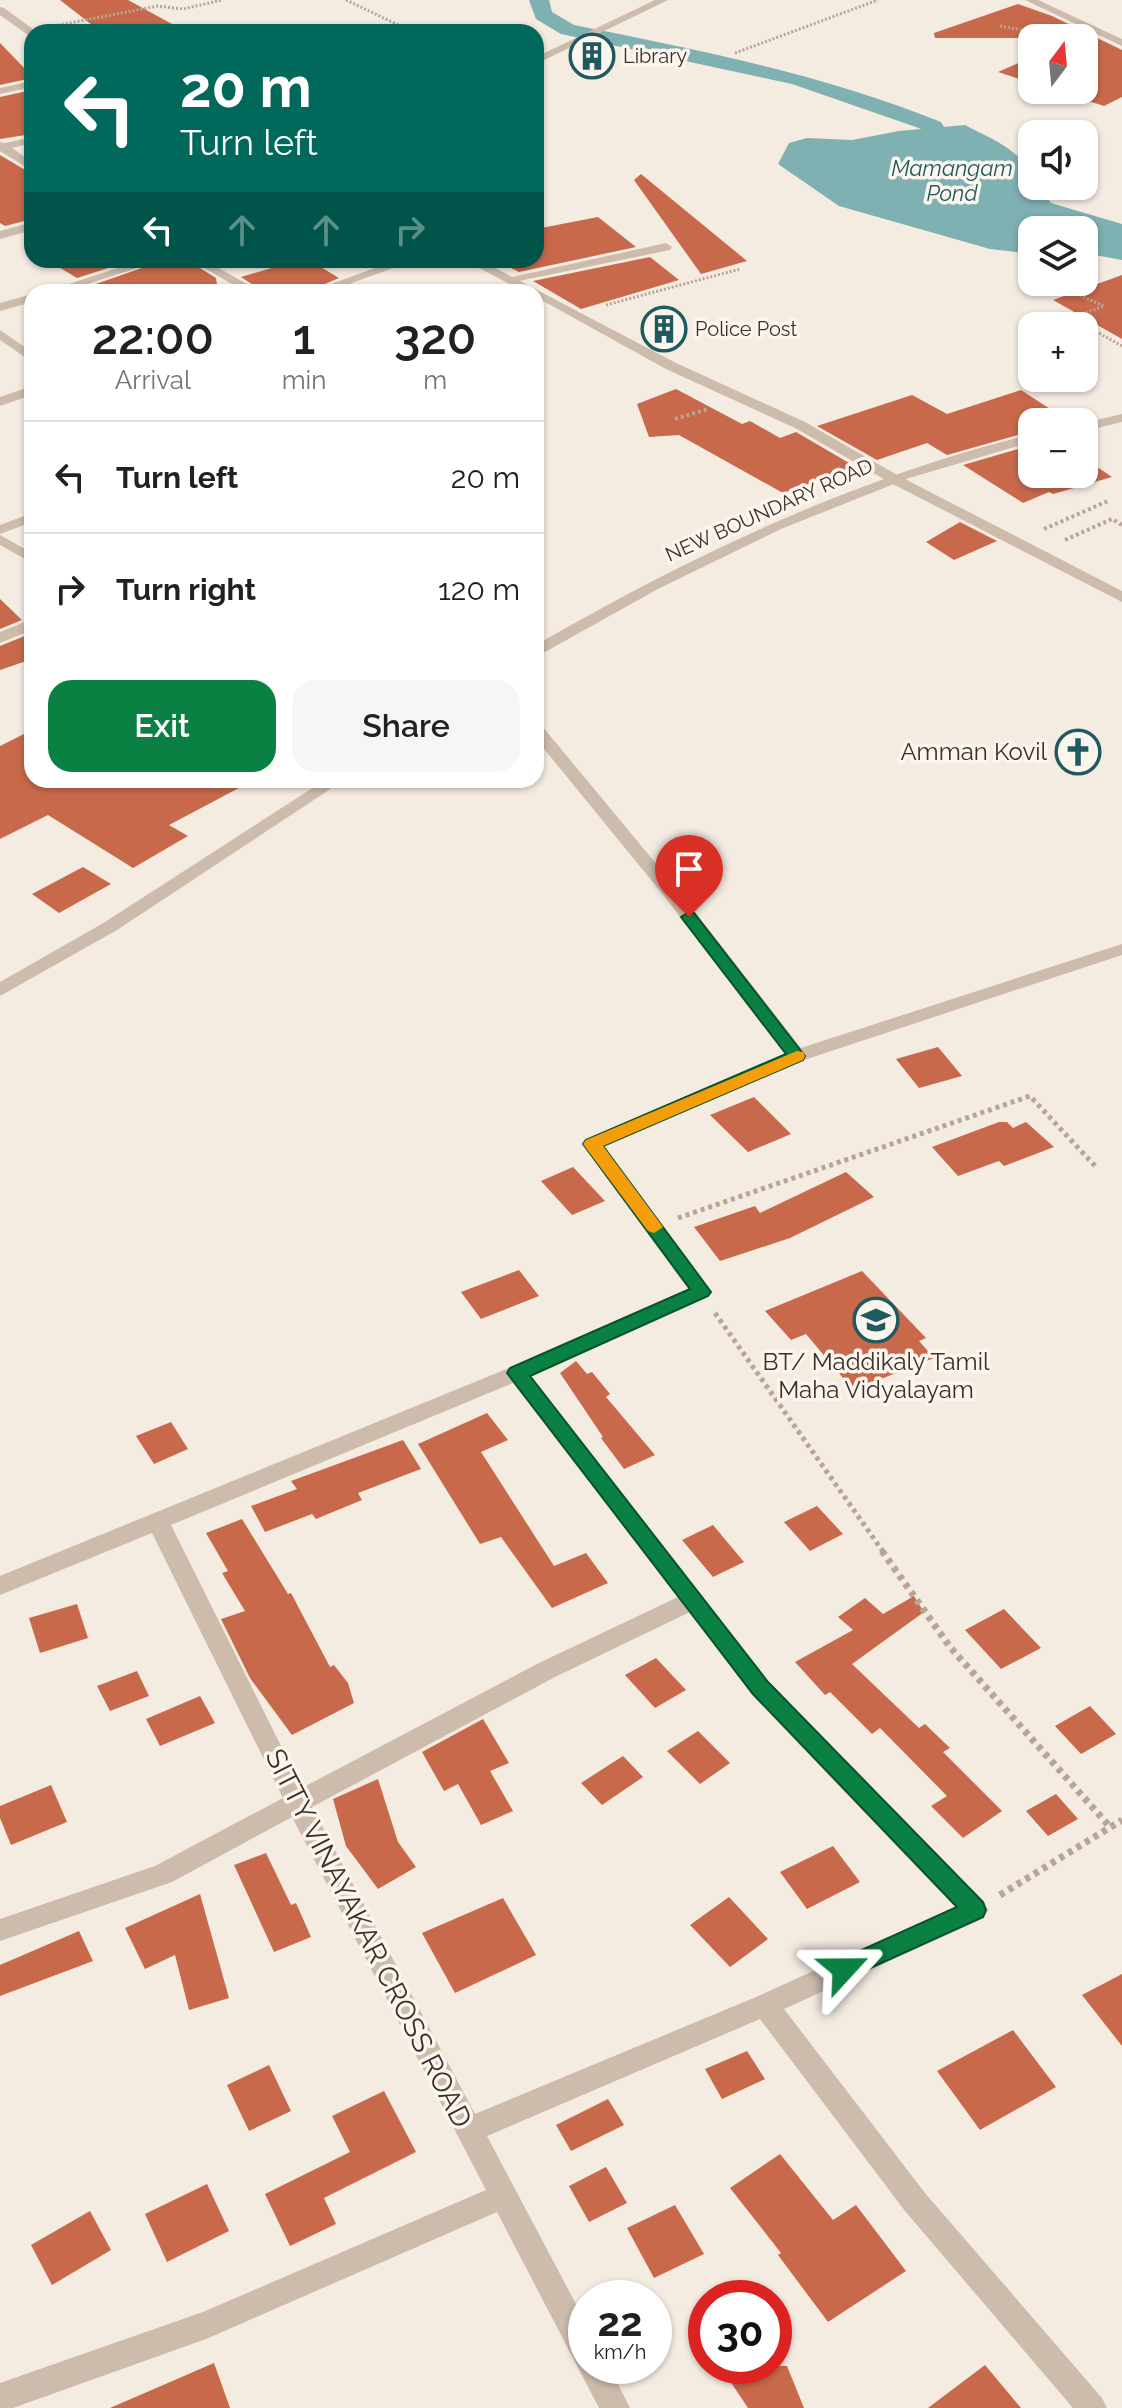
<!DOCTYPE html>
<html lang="en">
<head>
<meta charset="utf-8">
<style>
  :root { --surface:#fff; --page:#f6f6f6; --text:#202124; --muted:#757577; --line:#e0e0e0; --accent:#0b8043 }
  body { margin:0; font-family:Raleway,sans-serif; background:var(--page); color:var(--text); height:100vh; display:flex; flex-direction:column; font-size:30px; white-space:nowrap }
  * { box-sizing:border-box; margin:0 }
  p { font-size:26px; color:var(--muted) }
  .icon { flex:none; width:44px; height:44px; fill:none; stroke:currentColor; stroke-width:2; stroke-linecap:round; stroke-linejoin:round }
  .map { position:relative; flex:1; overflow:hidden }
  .drawer { position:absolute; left:24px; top:284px; width:520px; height:504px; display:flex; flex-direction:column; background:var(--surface); border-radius:24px; box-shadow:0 2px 6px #0004 }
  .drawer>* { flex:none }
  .guide { position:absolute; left:24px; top:24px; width:520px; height:244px; border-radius:24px; box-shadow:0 2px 6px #0004; background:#00695c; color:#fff; overflow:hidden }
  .needle { width:52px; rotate:16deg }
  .buttons { position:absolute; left:1018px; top:24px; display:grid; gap:16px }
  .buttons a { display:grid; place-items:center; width:80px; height:80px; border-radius:16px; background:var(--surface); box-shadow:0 2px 6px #0004; font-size:40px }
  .speed { position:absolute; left:568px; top:2280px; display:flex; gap:16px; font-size:40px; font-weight:700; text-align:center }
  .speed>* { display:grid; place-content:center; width:104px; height:104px; border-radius:50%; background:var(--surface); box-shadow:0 2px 6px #0004; line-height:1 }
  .speed small { font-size:20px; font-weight:400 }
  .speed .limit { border:12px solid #d22; background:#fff; color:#111 }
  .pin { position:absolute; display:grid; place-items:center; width:68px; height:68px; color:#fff; margin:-82px -34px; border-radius:50% 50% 50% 0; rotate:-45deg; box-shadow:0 0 8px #0007 }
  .pin .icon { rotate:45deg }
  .me { position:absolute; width:88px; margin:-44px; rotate:66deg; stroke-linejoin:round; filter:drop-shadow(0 0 6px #0008) }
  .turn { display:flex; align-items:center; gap:28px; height:168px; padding:0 24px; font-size:36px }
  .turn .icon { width:104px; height:104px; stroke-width:2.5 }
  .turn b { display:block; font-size:56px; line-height:68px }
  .lanes { display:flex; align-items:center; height:76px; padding:0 24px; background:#0003; justify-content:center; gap:40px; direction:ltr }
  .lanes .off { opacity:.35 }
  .eta { display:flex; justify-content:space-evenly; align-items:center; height:136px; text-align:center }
  .eta b { font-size:48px; font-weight:600; line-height:56px }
  .primary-button { display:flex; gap:16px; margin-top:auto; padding:16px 24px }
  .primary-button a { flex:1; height:92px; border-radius:24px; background:var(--accent); color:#fff; font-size:32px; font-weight:600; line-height:92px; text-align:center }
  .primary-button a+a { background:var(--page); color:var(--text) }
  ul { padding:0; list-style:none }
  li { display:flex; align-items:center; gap:24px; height:112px; padding:0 24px; border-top:2px solid var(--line) }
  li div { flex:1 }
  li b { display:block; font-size:30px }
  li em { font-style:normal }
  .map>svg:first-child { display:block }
  .water { fill:#7fb0b2 }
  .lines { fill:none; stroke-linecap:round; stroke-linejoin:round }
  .canal { fill:#7fb0b2; fill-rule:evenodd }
  .building { fill:#c8694b }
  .path-far3 { stroke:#b9a596; stroke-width:3; stroke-dasharray:2 2; stroke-linecap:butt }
  .path-far2 { stroke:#b9a596; stroke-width:4; stroke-dasharray:3 3; stroke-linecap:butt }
  .path-far1 { stroke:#b9a596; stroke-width:5; stroke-dasharray:4 4; stroke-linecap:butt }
  .path { stroke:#b9a596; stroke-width:7; stroke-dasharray:5 5; stroke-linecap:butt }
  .service { fill:#cdbbac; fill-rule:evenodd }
  .minor { fill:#cdbbac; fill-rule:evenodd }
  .tertiary { fill:#cdbbac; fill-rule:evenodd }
  .route { fill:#0b8043; stroke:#07532c; stroke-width:2 }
  .slow { fill:#f59e0b }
  .labels { text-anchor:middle; stroke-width:7; stroke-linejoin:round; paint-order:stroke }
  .far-poi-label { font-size:20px; fill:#3b302b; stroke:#fbf5ee; text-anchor:start }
  .far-street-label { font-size:20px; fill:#3b302b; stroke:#fbf5ee }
  .far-water-label { font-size:22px; font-style:italic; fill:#1f5a5e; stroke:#fbf5ee }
  .poi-label { font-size:24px; fill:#3b302b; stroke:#fbf5ee; text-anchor:end }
  .near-street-label { font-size:28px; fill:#3b302b; stroke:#fbf5ee }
</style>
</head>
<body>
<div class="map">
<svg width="1122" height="2408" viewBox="0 0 1122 2408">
  <rect width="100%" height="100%" fill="#f4ebe1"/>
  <!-- water -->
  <path class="water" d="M965,125C989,138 1032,153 1032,186H1038L1051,203L1122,224V260L1084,253V230H1032V254L990,249L839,206L778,164L789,143L807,138L852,140L899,131Z"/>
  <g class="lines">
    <!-- canal -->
    <path class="canal" d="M529,0H549L552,12L574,25C699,50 822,74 941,122L944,127L933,133L792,84L561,34L536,19Z"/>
  </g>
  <!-- building -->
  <path class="building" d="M60,0H128L172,24L132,32H101Z
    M1018,4L1052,16L1122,50V97L1104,106L1054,90H1084V38H935L934,33Z
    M0,43L32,76V78L0,85Z
    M1032,57V83L998,72Z
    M32,90V134L0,139V97Z
    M0,155L32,174V219L5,226L0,223Z
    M641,174L747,261L701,274L634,180Z
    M598,217L636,247L519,272L501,263L536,260V229Z
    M650,257L679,280L581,309L533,281Z
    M47,260H133L77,278Z
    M165,260H187L216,278L218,292H99L90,286Z
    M299,260H309L339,278L306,292H264L241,277Z
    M1122,275V339L1053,300Z
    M676,389L742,424L750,421L780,438L796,432L856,467L783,493L679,435L649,437L637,404Z
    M1021,390L1070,422H1032V431L947,455L927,443L877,460L817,426L912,395L947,414Z
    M1032,445V474H1084V458L1112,477L1053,494L1049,492L1023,503L963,465Z
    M960,522L997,541L954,560L926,542Z
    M0,599L22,620L0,629Z
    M32,633V659L0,670V646Z
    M32,730V780H254L169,825L188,836L133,868L48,815L0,839V746Z
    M83,867L111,884L59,913L32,894Z
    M938,1047L962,1076L919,1088L896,1059Z
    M754,1097L791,1134L748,1152L710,1115Z
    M999,1122H1007L1013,1128L1026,1122L1054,1147L1004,1166L999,1161L958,1176L932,1147Z
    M573,1167L605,1201L572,1215L541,1181Z
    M846,1172L874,1197L790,1238L720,1261L694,1227L755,1206L760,1213Z
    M519,1270L539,1296L481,1319L461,1292Z
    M862,1271L926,1338L919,1341L934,1358L853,1390L806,1334L791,1340L765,1311Z
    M576,1361L587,1374L592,1372L610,1394L606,1397L655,1455L624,1469L601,1438L603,1437L560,1373Z
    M487,1413L508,1440L481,1452L554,1566L586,1553L608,1583L552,1608L501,1537L480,1544L418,1444Z
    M171,1422L188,1449L154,1464L136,1436Z
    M403,1440L421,1469L358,1493L362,1500L316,1519L312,1514L265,1532L251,1506L297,1489L291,1481Z
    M817,1506L843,1534L810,1551L784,1522Z
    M242,1519L288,1594L291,1593L330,1667L334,1665L348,1683L354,1703L292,1735L250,1678L221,1619L245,1611L222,1573L228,1571L206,1533Z
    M713,1525L744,1562L713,1577L682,1540Z
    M914,1596L924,1612L852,1664L919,1728L925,1724L950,1748L943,1752L1002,1811L963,1838L931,1806L947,1796L880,1728L872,1734L830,1692L825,1695L795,1662L853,1630L838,1617L865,1598L883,1614Z
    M77,1604L88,1638L40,1653L29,1618Z
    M1004,1609L1041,1648L1001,1669L965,1630Z
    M656,1658L686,1690L655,1708L625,1675Z
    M137,1671L149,1696L110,1711L97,1686Z
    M200,1696L215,1723L160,1746L146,1719Z
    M1090,1706L1116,1734L1081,1754L1055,1726Z
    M483,1719L509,1763L490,1771L513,1811L481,1825L458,1784L444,1791L422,1752Z
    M698,1731L730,1763L700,1784L667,1751Z
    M623,1756L643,1777L602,1805L581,1783Z
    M378,1779L398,1842L416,1867L378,1889L346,1846L333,1799Z
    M51,1785L67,1822L11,1845L0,1818V1806Z
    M1056,1794L1078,1819L1048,1836L1026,1811Z
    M833,1846L860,1882L807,1909L780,1872Z
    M266,1853L291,1905L296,1903L311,1937L274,1952L234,1865Z
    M200,1894L229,1998L189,2010L175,1955L145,1969L125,1928Z
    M729,1897L768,1939L730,1967L690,1925Z
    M503,1898L536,1955L455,1993L422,1933Z
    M79,1931L93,1961L0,1996V1965Z
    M1122,1974V2046L1082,1995Z
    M1013,2030L1056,2087L980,2130L937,2071Z
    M747,2051L765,2079L722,2099L705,2069Z
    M269,2065L291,2111L249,2131L227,2085Z
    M384,2091L416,2152L324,2198L336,2224L290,2246L265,2194L350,2152L332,2116Z
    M608,2099L624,2125L571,2151L556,2125Z
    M780,2154L833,2220L856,2205L906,2271L828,2322L778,2255L781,2253L730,2188Z
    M606,2167L627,2203L589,2222L569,2186Z
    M207,2184L229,2231L167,2262L145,2214Z
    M675,2205L704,2254L654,2278L627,2228Z
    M90,2211L111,2250L52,2285L31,2245Z
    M214,2363L230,2408H110Z
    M985,2365L1021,2408H928Z
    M720,2366H787L804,2408H748Z"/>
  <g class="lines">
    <!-- path-far3 -->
    <path class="path-far3" d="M346,0L413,32
      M54,26L158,6L183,9L222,0
      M1000,26L1051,35
      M735,53L878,0
      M1084,59L1098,55
      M1054,284L1104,306L1072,318L1122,346
      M606,305L740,269"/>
    <!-- path-far2 -->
    <path class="path-far2" d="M675,419L708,409
      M1044,529L1108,501
      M1065,540L1112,519L1122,525"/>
    <!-- path-far1 -->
    <path class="path-far1" d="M678,1218L1030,1096L1096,1167
      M715,1313L884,1553"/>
    <!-- path -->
    <path class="path" d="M882,1551L950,1647L1111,1828
      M1000,1895L1122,1820"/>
    <!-- service -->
    <path class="service" d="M666,243L672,247L670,250L509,283L503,279Z"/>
    <!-- minor -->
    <path class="minor" d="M655,0H668L536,64V57Z
      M1025,0H1038L1122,39V46Z
      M0,7L4,8L37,32L28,35L0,15Z
      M32,81V87L0,94V88Z
      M32,137V143L12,148L32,162V171L0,151V142L5,143Z
      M32,222V230L0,239V231Z
      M143,260H162L63,292H44Z
      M190,260H205L261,292H246Z
      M397,260H415L327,292H309Z
      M464,260H480L676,363L805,422L899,476L1122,591V602L889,482L795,428L666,369L536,297V292H525Z
      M32,294V302L0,311V303Z
      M0,330L32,352V362L0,340Z
      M32,386V395L0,406V397Z
      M32,513V522L0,534V525Z
      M0,535L32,553V563L0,545Z
      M32,619V630L0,643V632Z
      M536,724L542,726L677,889L801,1048L1122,944V955L804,1060L604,1146L711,1292L708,1297L531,1376L768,1681L984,1902L988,1910L984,1918L784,2009L925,2193L1102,2398L1107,2408H1073L905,2211L760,2019L487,2136L586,2323V2366H609L630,2408H599L497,2212L206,2339L13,2408H0V2383L203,2312L486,2190L292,1817L172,1882L0,1941V1919L155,1866L283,1798L152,1533L0,1595V1576L509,1368L688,1289L582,1144L585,1139L785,1054L665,897L536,739ZM513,1383L678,1597L539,1663L302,1788L171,1525ZM690,1612L752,1695L955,1907L756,1997L475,2114L312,1807L555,1677Z"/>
    <!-- tertiary -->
    <path class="tertiary" d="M1122,414V422L1084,431V423Z
      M1032,434V442L909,478L781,529L658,589L536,657V645C693,554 855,478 1032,434Z
      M325,780H344L117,930L0,996V982L105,922Z"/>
  </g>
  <!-- route -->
  <path class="route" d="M689,912L694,913L805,1056L803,1060L603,1146L711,1292L708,1296L530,1376L768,1682L983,1902L986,1910L983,1917L844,1980L835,1977L832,1969L835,1962L957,1907L753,1694L507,1373L510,1368L690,1289L586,1148L583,1144L586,1140L786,1054L681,917Z"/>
  <!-- slow -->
  <path class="slow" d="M797,1051L803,1052L805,1056L803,1060L603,1146L663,1227L654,1233L648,1231L586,1148L583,1144L586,1140Z"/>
  <!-- icons -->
  <defs>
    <g id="building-ring" transform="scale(2.3)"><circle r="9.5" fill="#fbf5ee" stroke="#1f5a5e" stroke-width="1.5"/><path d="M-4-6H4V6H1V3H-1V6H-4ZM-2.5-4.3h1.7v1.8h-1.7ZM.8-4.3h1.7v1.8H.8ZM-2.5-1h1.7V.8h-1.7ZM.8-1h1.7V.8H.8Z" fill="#1f5a5e"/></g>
    <g id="church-ring" transform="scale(2.3)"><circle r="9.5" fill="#fbf5ee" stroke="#1f5a5e" stroke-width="1.5"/><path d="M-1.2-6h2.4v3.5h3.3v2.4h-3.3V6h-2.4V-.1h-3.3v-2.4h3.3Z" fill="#1f5a5e"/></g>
    <g id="school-ring" transform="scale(2.3)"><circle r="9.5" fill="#fbf5ee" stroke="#1f5a5e" stroke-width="1.5"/><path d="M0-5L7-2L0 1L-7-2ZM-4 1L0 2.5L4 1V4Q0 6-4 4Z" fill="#1f5a5e"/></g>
  </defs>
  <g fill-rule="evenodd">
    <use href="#building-ring" x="592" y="56"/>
    <use href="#building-ring" x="664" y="329"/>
    <use href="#church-ring" x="1078" y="752"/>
    <use href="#school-ring" x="876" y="1320"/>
  </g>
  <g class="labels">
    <!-- far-poi labels -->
    <g class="far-poi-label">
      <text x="623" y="63">Library</text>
      <text x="695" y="336">Police Post</text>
    </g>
    <!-- far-street labels -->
    <g class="far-street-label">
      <text transform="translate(769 510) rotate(-24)" y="7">NEW BOUNDARY ROAD</text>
    </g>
    <!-- far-water labels -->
    <g class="far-water-label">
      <text x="952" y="176">Mamangam<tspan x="952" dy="25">Pond</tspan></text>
    </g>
    <!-- poi labels -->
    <g class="poi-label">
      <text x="1047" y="760">Amman Kovil</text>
      <text x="876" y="1370" text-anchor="middle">BT/ Maddikaly Tamil<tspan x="876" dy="28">Maha Vidyalayam</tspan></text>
    </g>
    <!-- near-street labels -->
    <g class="near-street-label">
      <text transform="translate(369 1938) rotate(63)" y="10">SITTY VINAYAKAR CROSS ROAD</text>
    </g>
  </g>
</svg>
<div class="buttons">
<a><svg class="needle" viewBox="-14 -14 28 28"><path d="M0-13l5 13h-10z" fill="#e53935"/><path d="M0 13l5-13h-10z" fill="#757577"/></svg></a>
<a><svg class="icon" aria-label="sound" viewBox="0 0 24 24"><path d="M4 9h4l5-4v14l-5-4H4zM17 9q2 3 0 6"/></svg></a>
<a><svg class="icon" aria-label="layers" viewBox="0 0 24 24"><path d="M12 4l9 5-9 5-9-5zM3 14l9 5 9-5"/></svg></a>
<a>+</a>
<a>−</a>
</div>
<div class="speed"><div>22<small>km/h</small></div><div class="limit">30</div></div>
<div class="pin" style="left:689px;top:917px;background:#d93025"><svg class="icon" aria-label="arrive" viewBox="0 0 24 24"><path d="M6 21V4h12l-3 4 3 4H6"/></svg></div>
<svg class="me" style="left:844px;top:1969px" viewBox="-20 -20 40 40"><path d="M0-17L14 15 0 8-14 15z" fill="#0b8043" stroke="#fff" stroke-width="4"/></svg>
<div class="guide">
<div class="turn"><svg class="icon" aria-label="left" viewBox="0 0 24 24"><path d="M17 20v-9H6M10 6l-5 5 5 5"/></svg><div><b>20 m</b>Turn left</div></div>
<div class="lanes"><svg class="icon" aria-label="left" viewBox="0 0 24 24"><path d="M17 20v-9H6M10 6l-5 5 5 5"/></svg><svg class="icon off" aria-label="ahead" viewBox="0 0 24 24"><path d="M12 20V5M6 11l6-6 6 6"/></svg><svg class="icon off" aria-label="ahead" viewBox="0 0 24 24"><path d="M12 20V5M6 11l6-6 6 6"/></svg><svg class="icon off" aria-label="right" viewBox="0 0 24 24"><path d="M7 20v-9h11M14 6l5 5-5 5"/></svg></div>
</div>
<section class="drawer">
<div class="eta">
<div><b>22:00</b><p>Arrival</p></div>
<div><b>1</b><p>min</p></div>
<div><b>320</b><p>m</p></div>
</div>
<ul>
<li><svg class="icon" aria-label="left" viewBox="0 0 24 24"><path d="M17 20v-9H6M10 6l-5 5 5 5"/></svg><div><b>Turn left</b></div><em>20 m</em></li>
<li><svg class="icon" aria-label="right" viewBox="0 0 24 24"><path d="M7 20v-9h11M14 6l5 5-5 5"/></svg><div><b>Turn right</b></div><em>120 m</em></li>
</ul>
<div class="primary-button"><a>Exit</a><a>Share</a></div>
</section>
</div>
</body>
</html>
